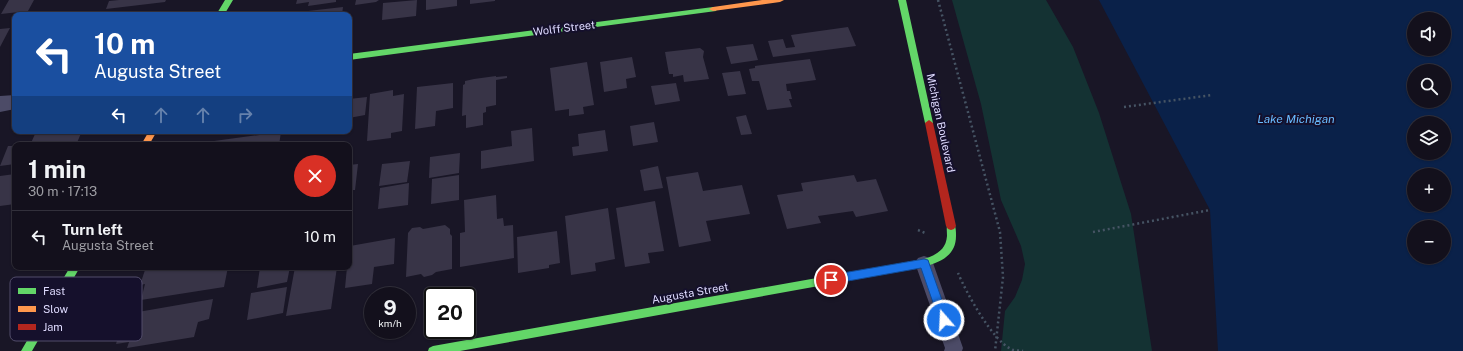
<!DOCTYPE html>
<html lang="en">
<head>
<meta charset="utf-8">
<style>
  :root { --surface:#13101c; --page:#1c1925; --text:#f1f3f6; --muted:#9d9da3; --line:#32303b }
  body { margin:0; font-family:"Public Sans",sans-serif; background:var(--page); color:var(--text); height:100vh; display:flex; flex-direction:column; font-size:15px; white-space:nowrap }
  * { box-sizing:border-box; margin:0 }
  p { font-size:13px; color:var(--muted) }
  .icon { flex:none; width:22px; height:22px; fill:none; stroke:currentColor; stroke-width:2; stroke-linecap:round; stroke-linejoin:round }
  .map { position:relative; flex:1; overflow:hidden }
  .panel { position:absolute; left:12px; top:142px; width:340px; height:128px; display:flex; flex-direction:column; background:var(--surface); border-radius:8px; box-shadow:0 1px 3px #0004,0 0 0 1px var(--line) }
  .panel>* { flex:none }
  .banner { position:absolute; left:12px; top:12px; width:340px; height:122px; border-radius:8px; box-shadow:0 1px 3px #0004,0 0 0 1px var(--line); background:#1a4fa0; color:#fff; overflow:hidden }
  .buttons { position:absolute; left:1407px; top:12px; display:grid; gap:8px }
  .buttons a { display:grid; place-items:center; width:44px; height:44px; border-radius:50%; background:var(--surface); box-shadow:0 1px 3px #0004,0 0 0 1px var(--line); font-size:20px }
  .speed { position:absolute; left:364px; top:287px; display:flex; gap:8px; font-size:20px; font-weight:700; text-align:center }
  .speed>* { display:grid; place-content:center; width:52px; height:52px; border-radius:50%; background:var(--surface); box-shadow:0 1px 3px #0004,0 0 0 1px var(--line); line-height:1 }
  .speed small { font-size:10px; font-weight:400 }
  .speed .limit { border:2px solid #111; border-radius:6px; background:#fff; color:#111 }
  .pin { position:absolute; display:grid; place-items:center; width:34px; height:34px; color:#fff; margin:-17px; border:2px solid #fff; border-radius:50%; box-shadow:0 1px 4px #0007 }
  .me { position:absolute; width:44px; margin:-22px; rotate:341deg; stroke-linejoin:round; filter:drop-shadow(0 0 3px #0008) }
  .turn { display:flex; align-items:center; gap:14px; height:84px; padding:0 16px; font-size:18px }
  .turn .icon { width:52px; height:52px; stroke-width:2.5 }
  .turn b { display:block; font-size:28px; line-height:34px }
  .lanes { display:flex; align-items:center; height:38px; padding:0 16px; background:#0003; justify-content:center; gap:20px; direction:ltr }
  .lanes .off { opacity:.35 }
  .round { display:grid; place-items:center; flex:none; width:42px; height:42px; border-radius:21px; background:var(--page) }
  .overview { display:flex; align-items:center; justify-content:space-between; height:68px; padding:0 16px }
  h1 { font-size:24px; font-weight:700; line-height:30px }
  ul { padding:0; list-style:none }
  li { display:flex; align-items:center; gap:12px; height:52px; padding:0 16px; border-top:1px solid var(--line) }
  li div { flex:1 }
  li b { display:block; font-size:15px }
  li em { font-style:normal }
  .map>svg:first-child { display:block }
  .green { fill:#143233 }
  .water { fill:#0a2149; fill-rule:evenodd }
  .building { fill:#383447 }
  .lines { fill:none; stroke-linecap:round; stroke-linejoin:round }
  .path { stroke:#465464; stroke-width:2.5; stroke-dasharray:2 3; stroke-linecap:butt }
  .lane { fill:#4c4b67; fill-rule:evenodd }
  .street { fill:#4c4b67; fill-rule:evenodd }
  .fast { fill:#63d668; fill-rule:evenodd }
  .slow { fill:#ff974d; fill-rule:evenodd }
  .jam { fill:#b3261e; fill-rule:evenodd }
  .route { fill:#1a73e8; stroke:#114b97 }
  .labels { text-anchor:middle; stroke-width:4; stroke-linejoin:round; paint-order:stroke }
  .street-label { font-size:11px; fill:#dfdbff; stroke:#15102c }
  .water-label { font-size:12px; font-style:italic; fill:#69bbff; stroke:#15102c }
  .key { fill:#15102c; stroke:#524d6b; stroke-width:1 }
  .key-label { font-size:11px; fill:#dfdbff }
</style>
</head>
<body>
<div class="map">
<svg width="1463" height="351" viewBox="0 0 1463 351">
  <rect width="100%" height="100%" fill="#191626"/>
  <!-- green -->
  <path class="green" d="M952,0H1046L1073,47L1099,113L1131,214L1152,351H1001L1005,311L1015,297L1022,280L1025,264L1021,246L1001,200L981,104Z"/>
  <!-- water -->
  <path class="water" d="M1099,0H1463V351H1218L1210,210ZM1414,19H1444V49H1414ZM1414,71H1444V101H1414ZM1414,123H1444V153H1414ZM1414,175H1444V205H1414ZM1414,227H1444V257H1414Z"/>
  <!-- building -->
  <path class="building" d="M9,0H34L28,11L1,14Z
    M119,0H166L165,2L106,9L109,1Z
    M297,0H336V2L308,6L309,2L296,4Z
    M356,0H379L376,2L355,5Z
    M417,0L416,16L382,20L383,3Z
    M426,0H457V6L426,10Z
    M470,0H495V1L470,4Z
    M343,7L342,15H293V13L308,11Z
    M848,27L856,46L773,57L768,41L783,39L786,48L795,47L791,35Z
    M10,28L0,47V29Z
    M753,44L758,60L731,64L726,47Z
    M700,48L704,51L703,57L709,79L684,82L683,75L673,77V74H669L665,52Z
    M632,57L636,77L626,79L627,88L604,92L600,62Z
    M810,59L816,80L786,84L787,91H790L792,99H789L792,107L767,110L759,81H752L749,69L755,68V66Z
    M587,62L594,105L583,107L584,114L569,116V109L555,111L550,68Z
    M740,71L746,94L728,96L722,73Z
    M496,76V77L507,76V78L496,80V105L486,107V112L483,113V125L466,128V115L462,116L463,85L465,84V81L474,79Z
    M453,83V108L436,111L435,126L415,129L417,87Z
    M676,83L680,101L655,105L651,86Z
    M393,90V96L404,94L402,131L391,133V138L367,141L370,94Z
    M367,97L365,115L349,118V99Z
    M746,115L752,134L741,135L736,117Z
    M654,122L658,142L633,146L630,126Z
    M532,128L534,161L481,169V151L512,146L511,131Z
    M605,130L608,151L573,156L572,147L579,146L578,134Z
    M59,131H82L76,145H26L31,143L35,134Z
    M281,132L279,145H213L214,141Z
    M8,146H15V164L0,166Z
    M460,153L459,173L429,178L430,157Z
    M410,161L407,182L379,186L382,164Z
    M358,164L355,190H349V165Z
    M658,166L663,188L644,191L640,170Z
    M698,172L703,191L742,185L750,214L706,221L711,241L679,247L666,177Z
    M15,174V204L0,206V176Z
    M459,175V200L431,204L432,179Z
    M854,175L857,182L876,179L888,211L856,217L853,211L818,216L821,223L787,229L777,195L803,191L801,183Z
    M409,183L408,205L378,209L380,188Z
    M496,195L497,219L503,218L504,226L513,225L514,258L460,267V233L465,232L464,200Z
    M655,201L664,251L648,253L650,263L625,267L616,208Z
    M608,208L615,259L595,263L596,271L571,275L565,216Z
    M353,219L351,244H349V220Z
    M445,225L450,229V234L452,236V269L436,272L432,275L424,277L421,274L406,277L408,233L412,228L420,227L423,229Z
    M557,231L560,263L549,265V268L518,273L517,237Z
    M395,238L394,264L374,267L372,284L345,288L347,267H349L350,246Z
    M146,267H228L224,287L141,300L145,284L140,285Z
    M260,267H290L287,282L257,288Z
    M295,267H337L331,309L286,316Z
    M287,287L283,313L247,320L251,293Z
    M213,299L209,319L198,322L194,337L127,348L129,342L116,344L123,319L136,317L138,312Z"/>
  <g class="lines">
    <!-- path -->
    <path class="path" d="M938,0L1000,232L1003,277L995,351
      M1124,107L1212,95
      M918,230L925,233
      M1093,232L1210,210
      M958,273C966,292 992,340 1011,349C1014,351 1019,350 1023,351"/>
    <!-- lane -->
    <path class="lane" d="M924,256L930,258L933,263L963,348L962,351H944L945,348L915,263L918,258Z"/>
    <!-- street -->
    <path class="street" d="M15,95V109L0,112V96Z"/>
    <!-- fast -->
    <path class="fast" d="M225,0H233L224,15H216Z
      M898,0H906L933,123L929,126L925,123Z
      M713,7L717,9L716,11L349,60V54Z
      M951,222L954,223C956,227 956,232 956,236C956,256 940,262 924,267L460,351H428L429,348L433,346L924,259C936,255 946,250 947,236C947,231 946,227 948,223Z
      M70,267H80L32,351H21Z"/>
    <!-- slow -->
    <path class="slow" d="M762,0H784L780,2L713,11L709,9L713,7Z
      M149,131H157L149,145H141Z"/>
    <!-- jam -->
    <path class="jam" d="M929,120L933,123L956,226L954,229L951,230L948,229L946,226L925,123Z"/>
  </g>
  <!-- route -->
  <path class="route" d="M924,259L928,260L929,263L949,320L948,323L944,325L940,323L939,320L921,268L831,284L827,283L826,280L827,277L831,275Z"/>
  <g class="labels">
    <!-- street labels -->
    <g class="street-label">
      <text transform="translate(564 28) rotate(-7)" y="4">Wolff Street</text>
      <text transform="translate(941 123) rotate(78)" y="4">Michigan Boulevard</text>
      <text transform="translate(690 293) rotate(-10)" y="4">Augusta Street</text>
    </g>
    <!-- water labels -->
    <g class="water-label">
      <text x="1296" y="123">Lake Michigan</text>
    </g>
  </g>
  <!-- legend -->
  <rect x="10" y="277" width="132" height="64" rx="6" class="key"/>
  <rect x="18" y="288" width="18" height="6" fill="#63d668"/>
  <rect x="18" y="306" width="18" height="6" fill="#ff974d"/>
  <rect x="18" y="324" width="18" height="6" fill="#b3261e"/>
  <g class="key-label">
    <text x="43" y="295">Fast</text>
    <text x="43" y="313">Slow</text>
    <text x="43" y="331">Jam</text>
  </g>
</svg>
<div class="buttons">
<a><svg class="icon" aria-label="sound" viewBox="0 0 24 24"><path d="M4 9h4l5-4v14l-5-4H4zM17 9q2 3 0 6"/></svg></a>
<a><svg class="icon" aria-label="search" viewBox="0 0 24 24"><circle cx="10" cy="10" r="6"/><path d="M15 15l6 6"/></svg></a>
<a><svg class="icon" aria-label="layers" viewBox="0 0 24 24"><path d="M12 4l9 5-9 5-9-5zM3 14l9 5 9-5"/></svg></a>
<a>+</a>
<a>−</a>
</div>
<div class="speed"><div>9<small>km/h</small></div><div class="limit">20</div></div>
<div class="pin" style="left:831px;top:280px;background:#d93025"><svg class="icon" aria-label="arrive" viewBox="0 0 24 24"><path d="M6 21V4h12l-3 4 3 4H6"/></svg></div>
<svg class="me" style="left:944px;top:320px" viewBox="-20 -20 40 40"><circle r="17" fill="#1a73e8" stroke="#fff" stroke-width="3"/><path d="M0-11L8 9 0 5-8 9z" fill="#fff"/></svg>
<div class="banner">
<div class="turn"><svg class="icon" aria-label="left" viewBox="0 0 24 24"><path d="M17 20v-9H6M10 6l-5 5 5 5"/></svg><div><b>10 m</b>Augusta Street</div></div>
<div class="lanes"><svg class="icon" aria-label="left" viewBox="0 0 24 24"><path d="M17 20v-9H6M10 6l-5 5 5 5"/></svg><svg class="icon off" aria-label="ahead" viewBox="0 0 24 24"><path d="M12 20V5M6 11l6-6 6 6"/></svg><svg class="icon off" aria-label="ahead" viewBox="0 0 24 24"><path d="M12 20V5M6 11l6-6 6 6"/></svg><svg class="icon off" aria-label="right" viewBox="0 0 24 24"><path d="M7 20v-9h11M14 6l5 5-5 5"/></svg></div>
</div>
<section class="panel">
<div class="overview"><div><h1>1 min</h1><p>30 m · 17:13</p></div><a class="round" style="background:#d93025;color:#fff"><svg class="icon" aria-label="close" viewBox="0 0 24 24"><path d="M6 6l12 12M18 6L6 18"/></svg></a></div>
<ul>
<li><svg class="icon" aria-label="left" viewBox="0 0 24 24"><path d="M17 20v-9H6M10 6l-5 5 5 5"/></svg><div><b>Turn left</b><p>Augusta Street</p></div><em>10 m</em></li>
</ul>
</section>
</div>
</body>
</html>
